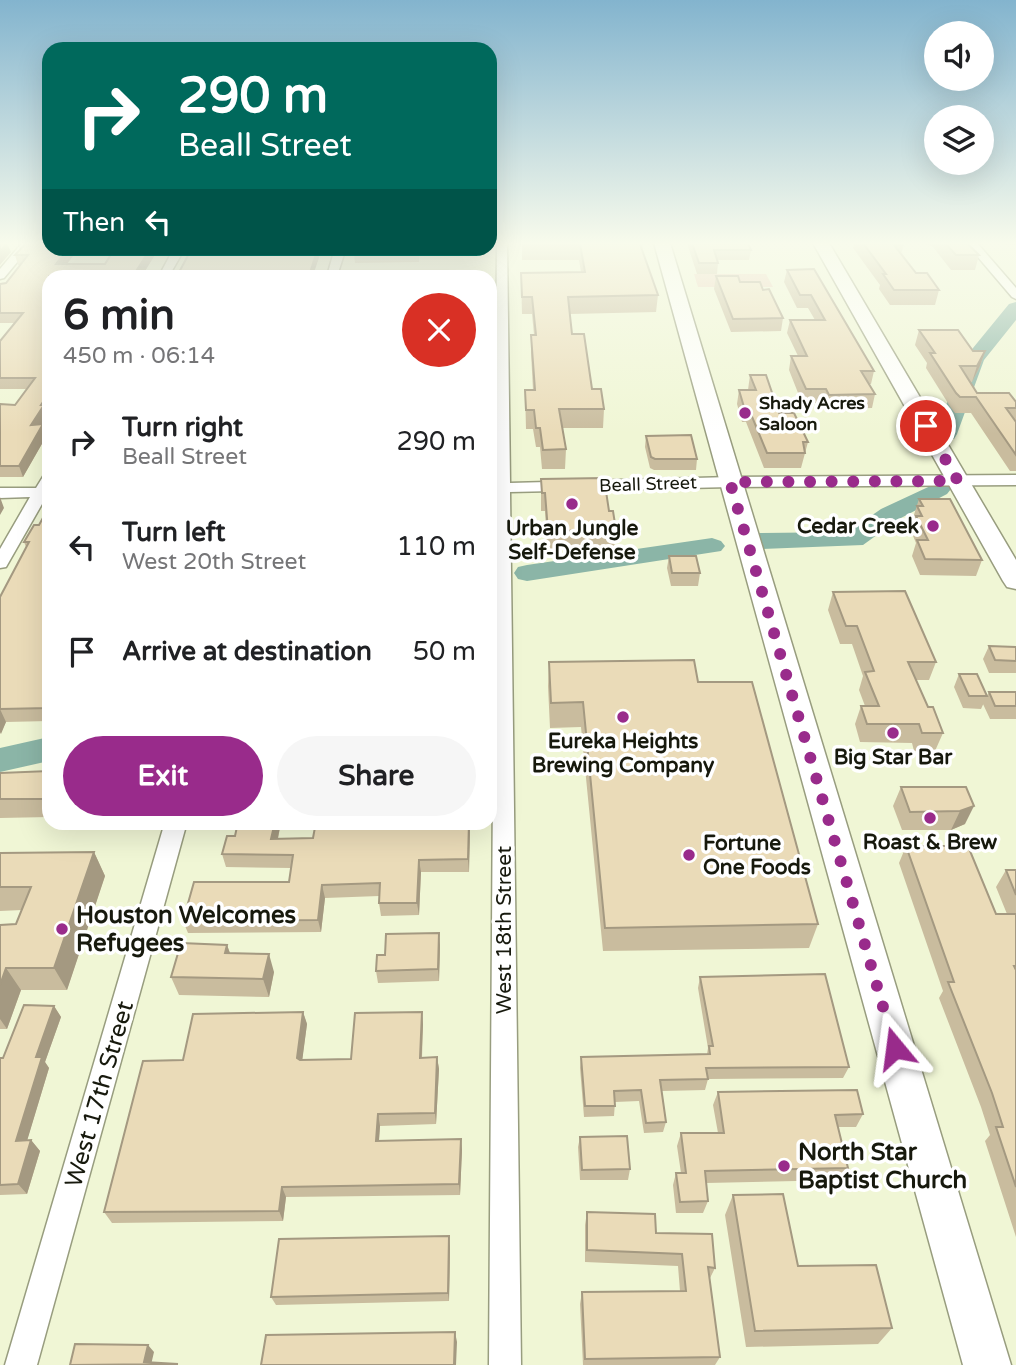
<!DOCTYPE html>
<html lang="en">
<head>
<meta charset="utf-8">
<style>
  :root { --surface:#fff; --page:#f6f6f6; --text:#202124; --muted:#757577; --accent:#992b8b }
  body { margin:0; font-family:"Varela Round",sans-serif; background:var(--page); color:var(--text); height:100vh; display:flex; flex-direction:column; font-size:26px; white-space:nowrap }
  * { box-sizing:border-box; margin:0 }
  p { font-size:23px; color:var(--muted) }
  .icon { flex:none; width:38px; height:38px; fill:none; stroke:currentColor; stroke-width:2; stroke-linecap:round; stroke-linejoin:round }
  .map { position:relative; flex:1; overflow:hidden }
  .drawer { position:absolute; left:42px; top:270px; width:455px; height:560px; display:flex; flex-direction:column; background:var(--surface); border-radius:21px; box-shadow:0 7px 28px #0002 }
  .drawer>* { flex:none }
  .guide { position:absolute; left:42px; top:42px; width:455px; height:214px; border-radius:21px; box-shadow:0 7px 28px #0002; background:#00695c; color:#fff; overflow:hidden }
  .fabs { position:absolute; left:924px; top:21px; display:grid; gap:14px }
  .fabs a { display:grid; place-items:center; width:70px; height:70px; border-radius:50%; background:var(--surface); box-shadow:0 7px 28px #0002; font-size:35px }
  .pin { position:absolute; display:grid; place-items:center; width:60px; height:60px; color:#fff; margin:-30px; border:4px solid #fff; border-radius:50%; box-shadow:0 2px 7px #0007 }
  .me { position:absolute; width:77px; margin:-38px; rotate:344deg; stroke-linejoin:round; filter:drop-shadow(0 0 5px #0008) }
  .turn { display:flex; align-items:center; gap:24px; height:147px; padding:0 21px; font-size:32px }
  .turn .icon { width:91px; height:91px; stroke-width:2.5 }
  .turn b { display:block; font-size:49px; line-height:60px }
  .then { display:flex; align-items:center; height:66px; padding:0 21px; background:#0003; gap:14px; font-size:26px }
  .round { display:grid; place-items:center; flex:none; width:74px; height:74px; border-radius:37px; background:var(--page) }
  .overview { display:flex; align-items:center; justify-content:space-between; height:119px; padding:0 21px }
  h1 { font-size:42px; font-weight:800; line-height:52px }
  .action { display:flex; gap:14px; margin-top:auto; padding:14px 21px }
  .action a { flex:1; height:80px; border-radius:42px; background:var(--accent); color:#fff; font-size:28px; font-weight:800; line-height:80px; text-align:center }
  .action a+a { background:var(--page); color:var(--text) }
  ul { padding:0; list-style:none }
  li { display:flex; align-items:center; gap:21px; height:105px; padding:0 21px }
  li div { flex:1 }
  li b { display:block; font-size:26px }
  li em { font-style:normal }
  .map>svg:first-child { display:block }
  .green { fill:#ebceb9 }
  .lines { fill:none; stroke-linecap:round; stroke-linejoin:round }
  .river { fill:#8bb5a7; fill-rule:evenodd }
  .street-casing { stroke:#989d7f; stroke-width:3 }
  .secondary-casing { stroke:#989d7f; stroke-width:3 }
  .street { fill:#fff; fill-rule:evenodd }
  .secondary { fill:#fff; fill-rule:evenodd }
  .wall { fill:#c9bc9e }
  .shaded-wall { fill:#a49981 }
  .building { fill:#eadbb8; stroke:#a49981; stroke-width:2 }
  .route { stroke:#992b8b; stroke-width:12; stroke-dasharray:0 21.6 }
  .poi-dot { fill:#992b8b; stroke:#fff; stroke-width:2.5 }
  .labels { text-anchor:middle; stroke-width:7; stroke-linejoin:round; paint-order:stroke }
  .far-poi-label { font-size:18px; font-weight:bold; fill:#17190d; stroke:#fff; text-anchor:start }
  .far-street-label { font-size:18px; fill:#17190d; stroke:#fff }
  .poi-label { font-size:21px; font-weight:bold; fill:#17190d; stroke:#fff }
  .street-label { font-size:21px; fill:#17190d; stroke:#fff }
  .near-poi-label { font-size:24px; font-weight:bold; fill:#17190d; stroke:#fff; text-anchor:start }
  .near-street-label { font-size:24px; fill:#17190d; stroke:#fff }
</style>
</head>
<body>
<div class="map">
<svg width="1016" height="1365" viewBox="0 0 1016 1365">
  <rect width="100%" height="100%" fill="#f0f6d5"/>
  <!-- green -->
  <path class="green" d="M694,274H766L773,287H698Z"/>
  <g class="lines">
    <!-- river -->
    <path class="river" d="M1016,302V320L984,360L957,434L954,439H938L935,434L964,359L1009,304Z
      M939,482L947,484L951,489L947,494L899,519L863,545L760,549L751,546L747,541L751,536L760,533L848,532L881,509Z
      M712,538L721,541L725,546L721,551L527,581L518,579L514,573L518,567L527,565Z
      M49,737V761L0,772V748Z"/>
    <!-- street casing -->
    <g class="street-casing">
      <path id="street" d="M22,243H33L4,278L0,279V269Z
        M497,243H507L510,483L731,477L1016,475V485L731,487L510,492L521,1365H489L495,493L490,492V484L495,483Z
        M966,243H977L1016,288V299L1012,297Z
        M174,248H185L169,276H159Z
        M335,248H346L337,276H327Z
        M49,473V497H46L6,567L0,568V549L30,497L0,498V488H36L44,475Z
        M165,822H187L37,1365H5Z"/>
    </g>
    <!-- secondary casing -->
    <g class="secondary-casing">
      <path id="secondary" d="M654,243H670L1011,1365H963Z
        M813,243H829L1016,560V589L1007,587L1003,581Z"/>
    </g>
    <!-- street -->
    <use href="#street" class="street"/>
    <!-- secondary -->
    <use href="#secondary" class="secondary"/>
  </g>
  <!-- wall -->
  <path class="wall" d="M522,243H643L642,250L658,295L656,312L570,314L572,334L592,389L604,409L603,428H562L566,449L565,469H542L540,447H536L533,429H526L525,390H533L531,353V335H534L532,314H522L521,273L581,272L579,260H522Z
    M687,243H748L751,250L749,260H717L718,263L717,274H697Z
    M854,243H967L979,255L975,270H951L933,247L927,244H904L901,254L916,273L939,290L935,305H890L879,289L880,285L853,248Z
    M990,243H1016V245Z
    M79,248L67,264H105L115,248H159L142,276H49V409L47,413L48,416L42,424H43L47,435L23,477H0V404L15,405L27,389H0V341L15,323H0V284L6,283L20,265H18L15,255Z
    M355,248H472L420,249L419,262L355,263L354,253Z
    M814,269L874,371L871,384H869L875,394L872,408L826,409L823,403H802L789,370L791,356H798L787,333L790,320H815L808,308H797L784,282L787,270Z
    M716,276L740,282L763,290L783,318L781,331L731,332L714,289Z
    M919,330L973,351H985L980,366L972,382H970L977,393L1016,402V471H1010L971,413H955L951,408L926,368L927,363L915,345Z
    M750,375L779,413L808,442L801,468H764L746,422H742L737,404L739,390H748Z
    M646,436L697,459L696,470H654L650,468L645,447Z
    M541,479L616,530L614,549H547L545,511H541Z
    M919,499L982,560L976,576L920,575L912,556L916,543L911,531L913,523L912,521Z
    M49,507V721L6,722L0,734V597L26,547L24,542L39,525Z
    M669,556L700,573L698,586H671L667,568Z
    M833,592L936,662L929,680H916L928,707L943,733L935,751H914L912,743L860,742L855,724L861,706H865L859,690L863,676L852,644H840L828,610Z
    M989,646L1016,647V673H989L983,659Z
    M549,662L698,682L818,924L809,948L603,951L581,727L550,728L548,686Z
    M959,674L987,696L981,709L963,708L954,687Z
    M989,692H1016V719H990L983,704Z
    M49,771V817L0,818V773Z
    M901,787H966L965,824L951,830H902L893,806Z
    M281,822L278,839L313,838L316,822H470L469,872H421L419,915L381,916L379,903V896L325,898L321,932L188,933L183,921L289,882L291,868L226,867L222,854L235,836Z
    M906,846L996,914H1007L996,887L1006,870H1016V1237L985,1141L990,1135L981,1107L939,998L943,991L899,863Z
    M94,852L105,876L67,990H21L7,1029H0V925L16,924L22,910L0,911V853Z
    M227,945L230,953L274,972L269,997L179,995L171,977Z
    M440,945L439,981L378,983L376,971L385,955Z
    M700,977L849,1067L843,1078L708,1079L705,1090L662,1091L666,1122L663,1132L644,1133L639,1101L615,1102L614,1116L584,1117L580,1068L581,1057L707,1054L708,1048L698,988Z
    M54,1006L61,1017L45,1062L49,1068L27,1140H31L40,1151L27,1194L0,1195V1058H3Z
    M303,1012L307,1024L302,1060L351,1059L422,1012L423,1024L422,1058L437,1057L439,1069L436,1124L380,1126L379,1141L461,1139L462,1150L460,1195L286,1197L283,1221L112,1223L104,1212L183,1060Z
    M718,1092L863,1114L856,1127H838L848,1168L841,1180L706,1183L708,1201L703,1213H676L673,1185L676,1173H681L677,1146L681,1133H718L713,1105Z
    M580,1137L630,1169L628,1180H580L578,1147Z
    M733,1195L798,1266L892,1328L878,1344L746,1347L725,1215Z
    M587,1212L656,1233L715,1268L709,1280L720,1357L715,1365H583L580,1304L582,1292L680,1291L678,1266L585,1262V1225Z
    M450,1246L449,1301L276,1305L271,1297Z"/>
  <!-- shaded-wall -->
  <path class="shaded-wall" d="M7,243L11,252L0,265V252Z
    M69,248H79L59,274L56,264Z
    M151,248H159L142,276H133Z
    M318,248H322L313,276H309Z
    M985,351L980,366L972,382L977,366Z
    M49,393V409L47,413L48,416L35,436L31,425L41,405Z
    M43,424L47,435L23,477L19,466Z
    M0,497L4,508L0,515Z
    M0,709L6,722L1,734L0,732Z
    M974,806L965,824L951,830L960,811Z
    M275,822H281L275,852L271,839Z
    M469,822H470L469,872L468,859Z
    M94,852L105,876L67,990L54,968Z
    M419,860L421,872L419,915L417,903Z
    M322,885L325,898L321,932L318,920Z
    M439,933L440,945L439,981L438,969Z
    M227,945L233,962L225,953Z
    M269,954L274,972L269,997L263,979Z
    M6,968L21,990L7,1029L0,1019V985Z
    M54,1006L61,1017L45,1062L49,1068L24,1151L16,1141L36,1057Z
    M303,1012L307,1024L301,1070L297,1058Z
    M422,1012L423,1024L421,1070L420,1058Z
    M437,1057L439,1069L436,1124L435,1113Z
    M378,1114L380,1126L378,1152L376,1141Z
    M461,1139L462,1150L460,1195L459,1184Z
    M31,1140L40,1151L27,1194L18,1184Z
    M282,1187L286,1197L283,1221L279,1211Z
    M449,1236L450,1246L449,1301L448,1293Z
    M455,1332L457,1342L456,1365H454Z
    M148,1345L154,1352L151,1365L144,1362Z"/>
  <!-- building -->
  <path class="building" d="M0,243H7L0,252Z
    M26,243H49V248H69L56,264H105L115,248H151L133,276H49V393L41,405H44L31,425L43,424L19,466H0V404L15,405L35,378H0V341L23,313H0V284L6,283L28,255H15Z
    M522,243H643L640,244L658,295L568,297L572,334H584L592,389H601L604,409H559L566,449L543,450L540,428H536L534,410H526L525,390H535L531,335H536L532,297H522L521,273L585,272L580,244Z
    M692,243H748L751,250H714L718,263H699Z
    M863,243H898L899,245H894L916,273H927L939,290H894L883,274H886Z
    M945,243H967L979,255H956Z
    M192,248H318L309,276H177Z
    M355,248H419L418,253H354Z
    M814,269L874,371H861L875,394L829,395L826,389H806L791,356H807L790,320H825L811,295H800L787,270Z
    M716,276H738L740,282H760L763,290L769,289L783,318L733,319Z
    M919,330H958L973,351H985L977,366H960L977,393H1009L1016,402V408H1006L1016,422V455L976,397H960L956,393L930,353H935Z
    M750,375H766L779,413H794L808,442H803L805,453H767L748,407H744L739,390H756Z
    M691,435L697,459H655L651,457L646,436Z
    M604,478L609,511H613L616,530L548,531L545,493H542L541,479Z
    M919,499H950L982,560L925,559L917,540H928L916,516H922L917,506H923Z
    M49,507V708L0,709V597L29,542H24L34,525H39Z
    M669,556H696L700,573H672Z
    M905,591L936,662H908L928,707H933L943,733H922L919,724H867L861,706H879L865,672L874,671L857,626H846L833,592Z
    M989,646L1016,647V661L995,660Z
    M694,660L698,682H752L818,924L605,928L583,702L551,703L549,662Z
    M959,674H977L987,696H969Z
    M989,692H1016V706H995Z
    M49,771V799H0V773Z
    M901,787H966L974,806L960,811L910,812Z
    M238,822H275L271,839L313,838L316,822H469L468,859L419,860L417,903H379L380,883L322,885L318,920L183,921L194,882H289L293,855L222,854L227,836H235Z
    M906,846H968L996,914H1016V966H1014L1016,970V1187L996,1127H1003L992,1093L948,982H954Z
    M94,852L54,968H6L0,985V925L16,924L31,887H0V853Z
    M1006,870H1016V895Z
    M439,933L438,969L376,971L377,955H385L386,934Z
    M181,943L227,945L225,953L269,954L263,979L171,977Z
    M825,974L849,1067L706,1068L708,1079L660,1080L666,1122L646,1123L641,1090L614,1091L615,1106H585L581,1057L710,1054L709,1046H713L700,977Z
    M24,1005L54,1006L36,1057H42L16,1141L31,1140L18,1184L0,1185V1058H3Z
    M303,1012L297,1058L300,1060L351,1059L355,1013L422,1012L420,1058L437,1057L435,1113L378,1114L376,1141L461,1139L459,1184L282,1187L279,1211L104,1212L143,1061L183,1060L193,1014Z
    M857,1090L863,1114L835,1115L848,1168L705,1171L708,1201L680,1202L676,1173H686L681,1133H724L718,1092Z
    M627,1136L630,1169L582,1170L580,1137Z
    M783,1194L798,1266L876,1265L892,1328L755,1331L733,1195Z
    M587,1212L655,1214L656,1233L712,1234L715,1268L708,1267L720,1357L585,1359L582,1292L686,1291L682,1254L587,1250Z
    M449,1236L448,1293L271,1297L279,1239Z
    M455,1332L454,1365H261L266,1335Z
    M75,1344L148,1345L144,1362L178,1364L70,1365Z"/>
  <!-- sky -->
  <linearGradient id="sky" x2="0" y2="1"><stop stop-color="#83b4ce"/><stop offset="0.56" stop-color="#f8fbec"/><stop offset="1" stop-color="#f8fbec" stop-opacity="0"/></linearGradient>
  <rect width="1016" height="434" fill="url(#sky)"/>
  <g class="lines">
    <!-- route -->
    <path class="route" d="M895,1048L730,482L958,481L926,426"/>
  </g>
  <!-- markers -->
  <g class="poi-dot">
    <circle cx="745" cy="413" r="7"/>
    <circle cx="572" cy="504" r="7"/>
    <circle cx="933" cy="526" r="7"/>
    <circle cx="623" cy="717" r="7"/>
    <circle cx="893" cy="733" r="7"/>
    <circle cx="930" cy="818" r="7"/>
    <circle cx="689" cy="855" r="7"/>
    <circle cx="62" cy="929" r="7"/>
    <circle cx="784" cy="1166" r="7"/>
  </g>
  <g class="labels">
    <!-- far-poi labels -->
    <g class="far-poi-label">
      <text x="759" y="409">Shady Acres<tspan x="759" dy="21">Saloon</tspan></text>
    </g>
    <!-- far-street labels -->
    <g class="far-street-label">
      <text transform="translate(648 484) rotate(-2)" y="6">Beall Street</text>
    </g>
    <!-- poi labels -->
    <g class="poi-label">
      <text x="919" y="533" text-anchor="end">Cedar Creek</text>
      <text x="572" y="535">Urban Jungle<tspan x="572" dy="24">Self-Defense</tspan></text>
      <text x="623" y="748">Eureka Heights<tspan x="623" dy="24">Brewing Company</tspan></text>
      <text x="893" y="764">Big Star Bar</text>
      <text x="930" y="849">Roast &amp; Brew</text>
      <text x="703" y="850" text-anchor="start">Fortune<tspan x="703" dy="24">One Foods</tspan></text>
    </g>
    <!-- street labels -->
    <g class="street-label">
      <text transform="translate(504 930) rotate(-90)" y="7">West 18th Street</text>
    </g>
    <!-- near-poi labels -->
    <g class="near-poi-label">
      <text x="76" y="923">Houston Welcomes<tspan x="76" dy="28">Refugees</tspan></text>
      <text x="798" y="1160">North Star<tspan x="798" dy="28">Baptist Church</tspan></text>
    </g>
    <!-- near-street labels -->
    <g class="near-street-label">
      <text transform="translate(99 1094) rotate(-74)" y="8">West 17th Street</text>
    </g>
  </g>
</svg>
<div class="fabs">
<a><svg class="icon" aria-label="sound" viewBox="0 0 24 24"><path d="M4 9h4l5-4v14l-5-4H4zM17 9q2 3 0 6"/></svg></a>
<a><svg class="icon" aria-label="layers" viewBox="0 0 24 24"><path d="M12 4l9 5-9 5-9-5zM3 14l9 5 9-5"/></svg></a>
</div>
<div class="pin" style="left:926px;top:426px;background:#d93025"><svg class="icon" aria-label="arrive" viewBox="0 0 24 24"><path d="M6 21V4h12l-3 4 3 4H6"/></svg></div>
<svg class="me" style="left:895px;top:1048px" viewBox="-20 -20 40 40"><path d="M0-17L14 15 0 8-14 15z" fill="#992b8b" stroke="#fff" stroke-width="4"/></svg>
<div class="guide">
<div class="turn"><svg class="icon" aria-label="right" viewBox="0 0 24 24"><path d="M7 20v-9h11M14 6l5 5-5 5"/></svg><div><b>290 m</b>Beall Street</div></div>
<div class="then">Then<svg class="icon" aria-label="left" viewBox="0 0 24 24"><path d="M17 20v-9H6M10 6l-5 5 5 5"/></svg></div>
</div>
<section class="drawer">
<div class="overview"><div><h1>6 min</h1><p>450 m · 06:14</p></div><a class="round" style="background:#d93025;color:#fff"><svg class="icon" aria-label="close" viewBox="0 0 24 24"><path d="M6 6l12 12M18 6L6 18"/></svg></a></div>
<ul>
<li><svg class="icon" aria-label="right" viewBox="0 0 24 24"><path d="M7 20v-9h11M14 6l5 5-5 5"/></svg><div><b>Turn right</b><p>Beall Street</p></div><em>290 m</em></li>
<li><svg class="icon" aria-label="left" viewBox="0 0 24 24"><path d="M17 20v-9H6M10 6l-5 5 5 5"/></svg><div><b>Turn left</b><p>West 20th Street</p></div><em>110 m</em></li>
<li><svg class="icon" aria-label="arrive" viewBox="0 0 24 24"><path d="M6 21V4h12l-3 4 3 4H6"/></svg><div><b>Arrive at destination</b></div><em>50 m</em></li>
</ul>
<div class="action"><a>Exit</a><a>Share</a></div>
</section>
</div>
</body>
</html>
